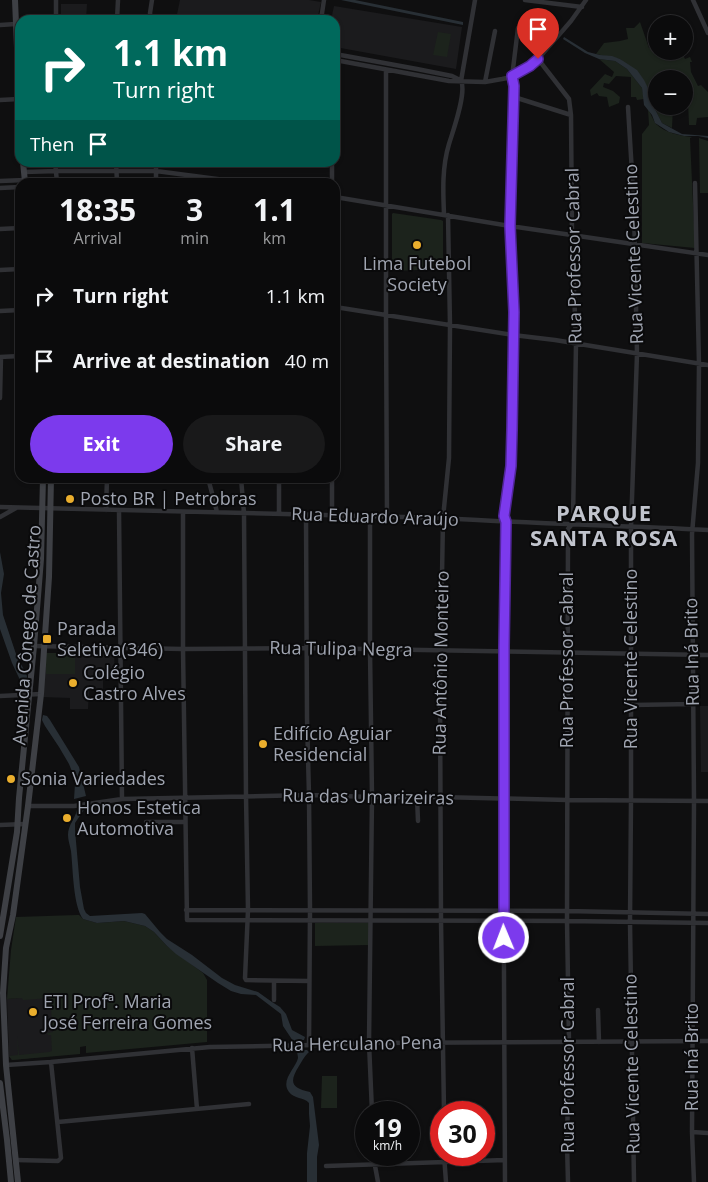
<!DOCTYPE html>
<html lang="en">
<head>
<meta charset="utf-8">
<style>
  :root { --surface:#0b0b0c; --page:#19191a; --text:#f1f3f6; --muted:#9a9b9d; --line:#2b2b2d; --accent:#7c3aed }
  body { margin:0; font-family:"Open Sans",sans-serif; background:var(--page); color:var(--text); height:100vh; display:flex; flex-direction:column; font-size:19px; white-space:nowrap }
  * { box-sizing:border-box; margin:0 }
  p { font-size:16px; color:var(--muted) }
  .icon { flex:none; width:28px; height:28px; fill:none; stroke:currentColor; stroke-width:2; stroke-linecap:round; stroke-linejoin:round }
  .map { position:relative; flex:1; overflow:hidden }
  .drawer { position:absolute; left:15px; top:178px; width:325px; height:305px; display:flex; flex-direction:column; background:var(--surface); border-radius:15px; box-shadow:0 1px 4px #0004,0 0 0 1px var(--line) }
  .drawer>* { flex:none }
  .top-card { position:absolute; left:15px; top:15px; width:325px; height:152px; border-radius:15px; box-shadow:0 1px 4px #0004,0 0 0 1px var(--line); background:#00695c; color:#fff; overflow:hidden }
  .tools { position:absolute; left:648px; top:15px; display:grid; gap:10px }
  .tools a { display:grid; place-items:center; width:45px; height:45px; border-radius:50%; background:var(--surface); box-shadow:0 1px 4px #0004,0 0 0 1px var(--line); font-size:25px }
  .speed { position:absolute; left:355px; top:1101px; display:flex; gap:10px; font-size:25px; font-weight:700; text-align:center }
  .speed>* { display:grid; place-content:center; width:65px; height:65px; border-radius:50%; background:var(--surface); box-shadow:0 1px 4px #0004,0 0 0 1px var(--line); line-height:1 }
  .speed small { font-size:12px; font-weight:400 }
  .speed .limit { border:8px solid #d22; background:#fff; color:#111 }
  .pin { position:absolute; display:grid; place-items:center; width:42px; height:42px; color:#fff; margin:-51px -21px; border-radius:50% 50% 50% 0; rotate:-45deg; box-shadow:0 0 5px #0007 }
  .pin .icon { rotate:45deg }
  .me { position:absolute; width:55px; margin:-28px; rotate:359deg; stroke-linejoin:round; filter:drop-shadow(0 0 4px #0008) }
  .turn { display:flex; align-items:center; gap:18px; height:105px; padding:0 15px; font-size:22px }
  .turn .icon { width:65px; height:65px; stroke-width:2.5 }
  .turn b { display:block; font-size:35px; line-height:42px }
  .then { display:flex; align-items:center; height:48px; padding:0 15px; background:#0003; gap:10px; font-size:19px }
  .eta { display:flex; justify-content:space-evenly; align-items:center; height:85px; text-align:center }
  .eta b { font-size:30px; font-weight:700; line-height:35px }
  .primary-button { display:flex; gap:10px; margin-top:auto; padding:10px 15px }
  .primary-button a { flex:1; height:58px; border-radius:30px; background:var(--accent); color:#fff; font-size:20px; font-weight:700; line-height:58px; text-align:center }
  .primary-button a+a { background:var(--page); color:var(--text) }
  ul { padding:0; list-style:none }
  li { display:flex; align-items:center; gap:15px; height:65px; padding:0 15px }
  li div { flex:1 }
  li b { display:block; font-size:19px }
  li em { font-style:normal }
  .map>svg:first-child { display:block }
  .built { fill:#1b1b1d }
  .green { fill:#1c231c }
  .water { fill:#282f35 }
  .lines { fill:none; stroke-linecap:round; stroke-linejoin:round }
  .minor { stroke:#303135; stroke-width:4.5 }
  .secondary { stroke:#3e4045; stroke-width:6 }
  .route-casing { stroke:#51269a; stroke-width:12 }
  .route { stroke:#7c3aed; stroke-width:9 }
  .poi-dot { fill:#eaae2d; stroke:#0a0a0b; stroke-width:2 }
  .labels { text-anchor:middle; stroke-width:4; stroke-linejoin:round; paint-order:stroke }
  .street-label { font-size:18px; fill:#a0a5b1; stroke:#0a0a0b }
  .poi-label { font-size:18px; fill:#a0a5b1; stroke:#0a0a0b; text-anchor:start }
  .district-label { font-size:22px; font-weight:bold; letter-spacing:1px; fill:#c1c4cd; stroke:#0a0a0b }
</style>
</head>
<body>
<div class="map">
<svg width="708" height="1182" viewBox="0 0 708 1182">
  <rect width="100%" height="100%" fill="#0f0f10"/>
  <!-- built -->
  <path class="built" d="M180,0H309L321,2L317,20H180L176,19Z
    M61,4H87L86,20H61Z
    M334,6L462,27L456,69L335,47V20H331Z
    M46,653H114L115,677H103V689H89L88,709H70V698L42,697Z
    M700,706H708V772H701Z
    M54,995L60,1055L12,1060L9,1056L7,999Z"/>
  <!-- green -->
  <path class="green" d="M640,22L649,48H656V51H681L685,59L690,57L692,62H690L691,72L698,86L701,85L708,92V117L697,118L696,125H689L688,102H684V79H656V106H673L672,128L662,123L651,101L648,88L620,59L596,54L604,43L620,41L628,39L626,28H634Z
    M438,32L451,34L447,57L433,55Z
    M599,59L615,61L627,69L642,88L644,99L637,100L636,97H631V77L616,76L609,84L604,83L603,87L613,91L620,97L619,103L609,107L607,97L599,96L597,93L591,96L590,90L605,74L612,77L614,72Z
    M648,109C651,114 653,120 656,124C665,133 681,136 692,137L690,138L695,248L642,243V134L649,125Z
    M699,138L708,141V193H700Z
    M393,213L441,220L443,221V269L392,271V214Z
    M46,653H75V674H46Z
    M77,915H79L83,919L97,923L124,921L145,926L154,932L167,946L203,973L207,980V1042L86,1053V1046L80,1047V1054L12,1060L9,1056L18,1055L17,1036L19,1055L49,1052L52,1051L51,1035H48L47,1033L53,1032L50,998L23,1000L22,998L7,999L11,950L16,917Z
    M315,923H369V945L315,946Z
    M322,1076H337V1108H321Z"/>
  <!-- water -->
  <path class="water" d="M341,0H355L463,22V25Z
    M564,37L588,52L600,55L612,56L620,59L637,70L644,80L648,88L651,101L662,123L682,134L708,136V138L698,136H684L669,132L655,123L652,115L644,105L642,88L627,69L615,61L599,59L585,53L563,39Z
    M0,552L4,574L1,593L3,615L16,654L27,676L26,689L20,680L12,663L0,629Z
    M43,715L47,716L50,720L79,767L86,796L74,799L75,784L73,774L69,764L59,747L45,726L42,720Z
    M86,807L75,823V830L80,887L84,909L86,913L90,916L142,913L145,914L160,932L167,939L192,955L222,978L235,985L258,992L272,1002L280,1007L286,1014L292,1030L305,1037L304,1040L293,1041L283,1026L281,1014L256,995L241,994L231,991L218,983L176,954L167,946L154,932L145,926L124,921L97,923L83,919C73,906 73,868 71,851C70,846 68,840 68,835C68,825 75,819 77,810Z
    M297,1050H307L309,1052C304,1057 302,1061 299,1066C289,1082 291,1088 310,1092L313,1097L319,1145L317,1157V1182H307V1153L310,1126L309,1114V1103C304,1097 294,1099 289,1092C280,1080 296,1068 298,1058C298,1056 297,1053 297,1050Z"/>
  <g class="lines">
    <!-- minor -->
    <path class="minor" d="M525,0L582,7
      M693,0L708,33
      M56,20V0
      M117,20L118,0
      M151,20L150,13L152,0
      M321,20L324,0
      M0,25L16,24
      M335,54L417,69L452,76L460,80
      M538,59L569,99L571,115L572,234L576,344L573,519L572,524L568,529L567,921L569,1042L567,1144L568,1182
      M335,60L449,81L485,82L502,79L512,77L521,72L538,59L571,21L586,0
      M386,70V316L387,516
      M485,82L495,31
      M514,97L571,115
      M0,100L19,99
      M628,107L634,206L637,354L631,527V800L630,922L634,1182
      M55,162L57,182
      M116,162L117,182
      M156,162V182
      M24,172L56,171H156L240,182
      M0,181L25,180
      M332,182V162
      M0,188L20,187
      M335,197L510,226L708,255
      M444,214C443,191 442,167 449,144C453,131 467,92 461,81L475,0
      M0,229L20,228
      M0,270L20,269
      M335,307L513,335L555,340L708,365
      M0,311L20,310
      M0,357L20,356
      M0,398L1,357
      M208,478L217,512
      M241,478L244,513L246,796L248,910L245,978L246,980L309,981
      M279,478V514
      M0,507L443,518C531,524 620,525 708,530
      M106,510L107,478
      M119,510L122,799
      M183,512V649L187,920L567,921L708,923
      M306,515L307,718L309,795L310,911L309,1045
      M332,515V478
      M370,516V650L372,797L369,1043L372,1112
      M0,517L16,508
      M34,646L183,649L307,648L708,655
      M0,696L41,694
      M632,705L693,704
      M417,797L418,821
      M28,806H74L122,799L309,795L372,797H440L567,800L708,801
      M146,822H185
      M0,825L25,824
      M186,910L567,911L708,914
      M274,981V1000
      M598,1010L599,1042
      M192,1048L197,1109
      M6,1065L51,1062L210,1047L316,1045L369,1043L708,1041
      M444,1112L441,921L440,691L443,518L449,458L450,325L448,215
      M58,1122L249,1104
      M692,1132L708,1133
      M373,1155L378,1182
      M444,1155L446,1182
      M16,1160L58,1161L61,1158L51,1062
      M326,1166L505,1160
      M505,1182C504,962 502,742 506,522L504,516L511,466L512,430L513,312L510,226L514,87L512,77L518,28
      M694,1182L692,1132L694,801L692,534L698,463L699,364L695,183"/>
    <!-- secondary -->
    <path class="secondary" d="M15,0L20,120
      M23,162L25,182
      M0,936L17,832L19,798L34,646L41,559L43,478
      M0,1083L7,1140L11,1182
      M18,1182L6,1065L3,993L6,948L13,915L28,806L41,694L49,577L51,478"/>
  </g>
  <g class="lines">
    <!-- route casing -->
    <g class="route-casing">
      <path id="route" d="M504,938V646L506,522L504,516L511,466L512,430L514,312L510,226L514,86L512,76L530,66L538,59"/>
    </g>
    <!-- route -->
    <use href="#route" class="route"/>
  </g>
  <!-- markers -->
  <g class="poi-dot">
    <circle cx="417" cy="245" r="5"/>
    <circle cx="70" cy="499" r="5"/>
    <rect x="42" y="634" width="10" height="10" rx="2.5"/>
    <circle cx="73" cy="683" r="5"/>
    <circle cx="263" cy="744" r="5"/>
    <circle cx="11" cy="779" r="5"/>
    <circle cx="67" cy="818" r="5"/>
    <circle cx="33" cy="1012" r="5"/>
  </g>
  <g class="labels">
    <!-- street labels -->
    <g class="street-label">
      <text transform="translate(634 254) rotate(-92)" y="6">Rua Vicente Celestino</text>
      <text transform="translate(574 256) rotate(-91)" y="6">Rua Professor Cabral</text>
      <text transform="translate(375 517) rotate(2)" y="6">Rua Eduardo Araújo</text>
      <text transform="translate(27 635) rotate(-86)" y="6">Avenida Cônego de Castro</text>
      <text transform="translate(341 649) rotate(1)" y="6">Rua Tulipa Negra</text>
      <text transform="translate(692 652) rotate(-91)" y="6">Rua Iná Brito</text>
      <text transform="translate(631 659) rotate(-90)" y="6">Rua Vicente Celestino</text>
      <text transform="translate(567 660) rotate(-90)" y="6">Rua Professor Cabral</text>
      <text transform="translate(441 663) rotate(-89)" y="6">Rua Antônio Monteiro</text>
      <text transform="translate(368 797) rotate(1)" y="6">Rua das Umarizeiras</text>
      <text transform="translate(357 1044) rotate(-1)" y="6">Rua Herculano Pena</text>
      <text transform="translate(692 1057) rotate(-90)" y="6">Rua Iná Brito</text>
      <text transform="translate(632 1064) rotate(-91)" y="6">Rua Vicente Celestino</text>
      <text transform="translate(568 1065) rotate(-90)" y="6">Rua Professor Cabral</text>
    </g>
    <!-- poi labels -->
    <g class="poi-label">
      <text x="417" y="270" text-anchor="middle">Lima Futebol<tspan x="417" dy="21">Society</tspan></text>
      <text x="80" y="505">Posto BR | Petrobras</text>
      <text x="57" y="635">Parada<tspan x="57" dy="21">Seletiva(346)</tspan></text>
      <text x="83" y="679">Colégio<tspan x="83" dy="21">Castro Alves</tspan></text>
      <text x="273" y="740">Edifício Aguiar<tspan x="273" dy="21">Residencial</tspan></text>
      <text x="21" y="785">Sonia Variedades</text>
      <text x="77" y="814">Honos Estetica<tspan x="77" dy="21">Automotiva</tspan></text>
      <text x="43" y="1008">ETI Profª. Maria<tspan x="43" dy="21">José Ferreira Gomes</tspan></text>
    </g>
    <!-- district labels -->
    <g class="district-label">
      <text x="604" y="521">PARQUE<tspan x="604" dy="25">SANTA ROSA</tspan></text>
    </g>
  </g>
</svg>
<div class="tools">
<a>+</a>
<a>−</a>
</div>
<div class="speed"><div>19<small>km/h</small></div><div class="limit">30</div></div>
<div class="pin" style="left:538px;top:59px;background:#d93025"><svg class="icon" aria-label="arrive" viewBox="0 0 24 24"><path d="M6 21V4h12l-3 4 3 4H6"/></svg></div>
<svg class="me" style="left:504px;top:938px" viewBox="-20 -20 40 40"><circle r="17" fill="#7c3aed" stroke="#fff" stroke-width="3"/><path d="M0-11L8 9 0 5-8 9z" fill="#fff"/></svg>
<div class="top-card">
<div class="turn"><svg class="icon" aria-label="right" viewBox="0 0 24 24"><path d="M7 20v-9h11M14 6l5 5-5 5"/></svg><div><b>1.1 km</b>Turn right</div></div>
<div class="then">Then<svg class="icon" aria-label="arrive" viewBox="0 0 24 24"><path d="M6 21V4h12l-3 4 3 4H6"/></svg></div>
</div>
<section class="drawer">
<div class="eta">
<div><b>18:35</b><p>Arrival</p></div>
<div><b>3</b><p>min</p></div>
<div><b>1.1</b><p>km</p></div>
</div>
<ul>
<li><svg class="icon" aria-label="right" viewBox="0 0 24 24"><path d="M7 20v-9h11M14 6l5 5-5 5"/></svg><div><b>Turn right</b></div><em>1.1 km</em></li>
<li><svg class="icon" aria-label="arrive" viewBox="0 0 24 24"><path d="M6 21V4h12l-3 4 3 4H6"/></svg><div><b>Arrive at destination</b></div><em>40 m</em></li>
</ul>
<div class="primary-button"><a>Exit</a><a>Share</a></div>
</section>
</div>
</body>
</html>
